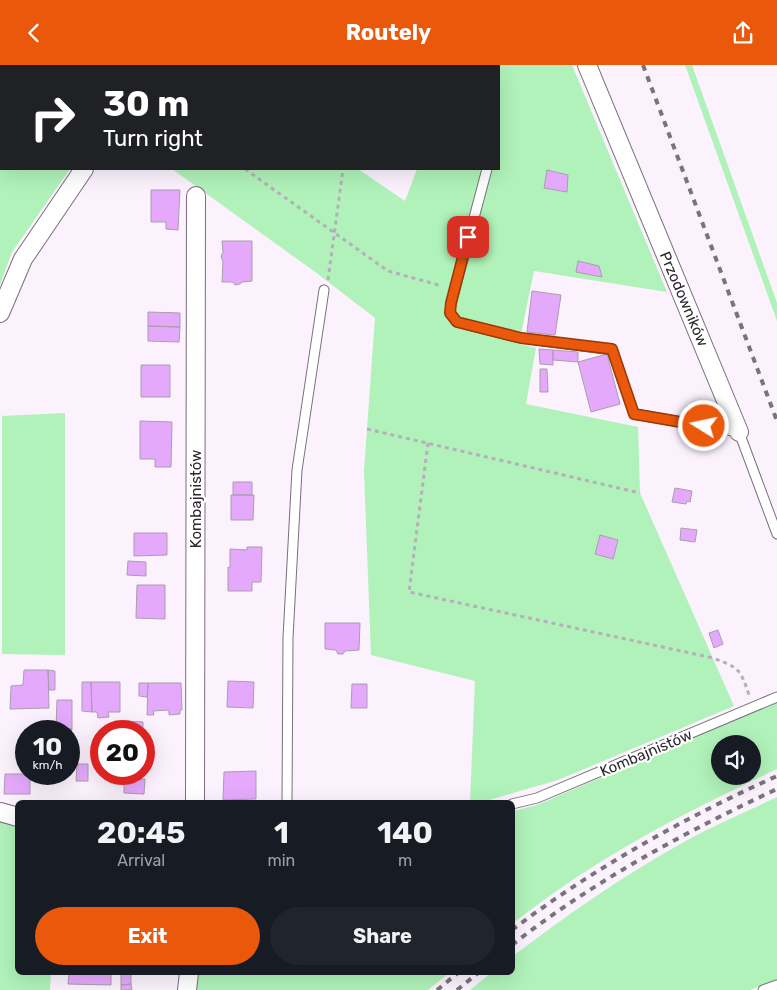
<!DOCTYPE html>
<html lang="en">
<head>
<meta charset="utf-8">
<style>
  :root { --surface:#171b24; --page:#20242c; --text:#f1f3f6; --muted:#9ea1a6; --accent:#ea580c }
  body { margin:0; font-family:Rubik,sans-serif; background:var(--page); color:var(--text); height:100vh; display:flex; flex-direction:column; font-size:19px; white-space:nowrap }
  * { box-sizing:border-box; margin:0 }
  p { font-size:16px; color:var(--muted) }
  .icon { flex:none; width:28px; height:28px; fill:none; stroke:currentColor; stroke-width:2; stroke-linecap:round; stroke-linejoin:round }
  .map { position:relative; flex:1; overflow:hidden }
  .panel { position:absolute; left:15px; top:735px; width:500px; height:175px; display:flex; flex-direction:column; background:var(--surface); border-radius:8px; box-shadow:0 5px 20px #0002 }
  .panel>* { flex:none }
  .guide { position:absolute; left:0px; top:0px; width:500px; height:105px; box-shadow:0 5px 20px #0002; background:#202124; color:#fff; overflow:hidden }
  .controls { position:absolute; left:711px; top:670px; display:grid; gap:10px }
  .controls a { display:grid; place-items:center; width:50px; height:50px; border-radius:50%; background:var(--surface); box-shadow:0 5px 20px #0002; font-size:25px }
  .speed { position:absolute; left:15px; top:655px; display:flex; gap:10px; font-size:25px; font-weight:700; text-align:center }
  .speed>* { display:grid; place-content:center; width:65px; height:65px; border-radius:50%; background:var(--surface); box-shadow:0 5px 20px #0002; line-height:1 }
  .speed small { font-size:12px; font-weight:400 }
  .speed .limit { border:8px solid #d22; background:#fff; color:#111 }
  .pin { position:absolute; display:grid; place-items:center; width:42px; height:42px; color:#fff; margin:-21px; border-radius:10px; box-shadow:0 2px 8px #0006 }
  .me { position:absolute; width:55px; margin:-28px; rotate:280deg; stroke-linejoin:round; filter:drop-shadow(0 0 4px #0008) }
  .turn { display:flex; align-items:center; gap:18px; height:105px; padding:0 20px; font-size:22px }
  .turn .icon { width:65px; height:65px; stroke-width:2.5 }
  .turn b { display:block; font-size:35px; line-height:42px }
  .eta { display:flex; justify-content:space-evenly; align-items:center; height:85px; text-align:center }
  .eta b { font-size:30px; font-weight:700; line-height:35px }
  .primary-button { display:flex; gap:10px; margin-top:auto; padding:10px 20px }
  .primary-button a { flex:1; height:58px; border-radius:30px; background:var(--accent); color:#fff; font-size:20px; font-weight:700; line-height:58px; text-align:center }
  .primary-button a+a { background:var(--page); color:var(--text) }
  header { display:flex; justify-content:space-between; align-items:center; height:65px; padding:0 20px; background:var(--accent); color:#fff; font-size:22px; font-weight:700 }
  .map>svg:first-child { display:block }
  .green { fill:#b0f2b9; fill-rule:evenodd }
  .building { fill:#e5a9fc; stroke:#a99ead }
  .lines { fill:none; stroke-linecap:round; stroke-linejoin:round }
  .lane-casing { stroke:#796f7d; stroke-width:11 }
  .street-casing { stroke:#796f7d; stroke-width:20 }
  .path { stroke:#b6afb9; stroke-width:3; stroke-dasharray:4 4; stroke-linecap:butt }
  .lane { stroke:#fff; stroke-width:9 }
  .street { stroke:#fff; stroke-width:18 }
  .rail { stroke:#79737c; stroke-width:4; stroke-dasharray:6 6; stroke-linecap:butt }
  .route-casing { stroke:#983908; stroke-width:12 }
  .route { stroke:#ea580c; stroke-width:9 }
  .labels { text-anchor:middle; stroke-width:4.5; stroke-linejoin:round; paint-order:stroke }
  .street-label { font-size:15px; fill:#2c282e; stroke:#fff }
</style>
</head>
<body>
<header><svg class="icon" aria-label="back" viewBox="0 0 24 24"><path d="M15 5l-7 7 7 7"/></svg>Routely<svg class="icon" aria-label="share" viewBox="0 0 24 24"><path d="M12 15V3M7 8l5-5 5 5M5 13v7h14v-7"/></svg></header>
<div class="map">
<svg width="777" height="925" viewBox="0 0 777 925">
  <rect width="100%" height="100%" fill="#fbf2fe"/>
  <!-- green -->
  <path class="green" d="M0,0H141L1,1V104H70L12,187L0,220Z
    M341,0H572L667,227L534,206L519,279L536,283L526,339L638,362L640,428L734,641L558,715L482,737H470L475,616L371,590L364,406L375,253L318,209L172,104H358L405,136L417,104H499V1Z
    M685,0H692L777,238V256Z
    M65,348V590L2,589V351Z
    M777,637V704C723,730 668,756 617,787C581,808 546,833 513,858V746L537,740ZM720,679H752V711H720Z
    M777,732V915L750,925H470L491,908H512L513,891C567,850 624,810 684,777C714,760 746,747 777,732Z
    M0,752L17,757L18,908H51L50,925H0Z
    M197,908H449L428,925H194Z"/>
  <!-- building -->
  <path class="building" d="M547,105L568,110L567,127L544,123Z
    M151,125H180L178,165L166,164V157H151Z
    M222,176H252V216L242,217L240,219L235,220L233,217H222L223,197L221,191L223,187Z
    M578,196L599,201L602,212L576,207Z
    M532,226L561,230L555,270L527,267Z
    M148,247L180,248V262L148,261Z
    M148,261L180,262L179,277L148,276Z
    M539,284L553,285V300L540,299Z
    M553,285L578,287V297L553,295Z
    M607,289L620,339L591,347L578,297Z
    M141,300H170V332H141Z
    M540,304H547L548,327H540Z
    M140,356L172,357L171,402H155V394H140Z
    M233,417H252V430H233Z
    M675,423L692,426L690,437L687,436L686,439L672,437Z
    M231,430H254L253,455H231Z
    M681,463L697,465L695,477L680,475Z
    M134,468H167V490L134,491Z
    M600,470L618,475L613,494L595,489Z
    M247,482H262L261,517H252V526H228V502L230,503V484L247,485Z
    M128,496L146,497V511L127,510Z
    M137,520H165V554L136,553Z
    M325,558H360L359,585L345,586L343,589H338L336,585L325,584Z
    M718,565L723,579L714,583L709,568Z
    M24,605H48L49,643L10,644L11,621L23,620Z
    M48,605L55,606V625H49Z
    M228,616L254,617L253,643L227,642Z
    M82,617H91L92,647L82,646Z
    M91,617H120V647H108L109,652L98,653L97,647H92Z
    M139,618H148L147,632L139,631Z
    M148,618H181L182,645H180V649L169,650V645L153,646L154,650H147Z
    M352,619H367V643H351Z
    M57,635H72V664H56Z
    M126,656L143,657V666L128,665L126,664Z
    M56,664H72L69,678V666H56Z
    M77,699H88V716H76Z
    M256,706V734L223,735L224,707Z
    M5,709H30V729H4Z
    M112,709H124V715H112Z
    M124,709H137V714H145L144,729L124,728Z
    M69,908H111V920L68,919Z
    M121,908H131V919L121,920Z
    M131,919L132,925H121V920Z"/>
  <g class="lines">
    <!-- lane casing -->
    <g class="lane-casing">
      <path id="lane" d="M466,0L467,1
        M487,104L451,239L450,248L457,257L521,273L612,285L634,349L739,367L777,469
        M287,738L288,573L297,405L324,225
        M512,739L537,733L777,632
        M763,925L777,920"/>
    </g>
    <!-- street casing -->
    <g class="street-casing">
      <path id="street" d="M587,0L739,367
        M153,1L154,0
        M0,248L23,194L84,104
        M195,738L196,131
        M0,747L18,752
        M187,925L189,908"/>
    </g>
    <!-- path -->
    <path class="path" d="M55,1L56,0
      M0,89L1,87
      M245,104L388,206L442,221
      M328,215L343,104
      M367,364L640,428
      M428,378L409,527L713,593C739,603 740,603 749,630"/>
    <!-- lane -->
    <use href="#lane" class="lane"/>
    <!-- street -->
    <use href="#street" class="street"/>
    <!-- rail -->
    <path class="rail" d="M643,0L777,356
      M512,865C594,803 684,753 777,711
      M512,880C592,817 685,767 777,724
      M437,925L458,908
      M457,925L478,908"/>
  </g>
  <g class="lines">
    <!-- route casing -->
    <g class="route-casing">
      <path id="route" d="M468,172L451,238L450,248L457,257L521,273L612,284L634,349L704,361"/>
    </g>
    <!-- route -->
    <use href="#route" class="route"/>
  </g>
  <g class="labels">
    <!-- street labels -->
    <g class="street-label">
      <text transform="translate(684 234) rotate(67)" y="5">Przodowników</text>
      <text transform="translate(196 434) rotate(-90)" y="5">Kombajnistów</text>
      <text transform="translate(646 688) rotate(-23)" y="5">Kombajnistów</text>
    </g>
  </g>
</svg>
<div class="controls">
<a><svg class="icon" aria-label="sound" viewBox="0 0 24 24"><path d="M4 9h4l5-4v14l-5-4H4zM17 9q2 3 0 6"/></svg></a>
</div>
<div class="speed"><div>10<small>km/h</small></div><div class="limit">20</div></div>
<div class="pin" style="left:468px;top:172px;background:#d93025"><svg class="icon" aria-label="arrive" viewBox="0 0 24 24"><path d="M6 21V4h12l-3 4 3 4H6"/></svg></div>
<svg class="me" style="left:704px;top:361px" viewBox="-20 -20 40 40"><circle r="17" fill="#ea580c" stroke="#fff" stroke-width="3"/><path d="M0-11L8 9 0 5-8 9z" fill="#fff"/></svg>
<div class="guide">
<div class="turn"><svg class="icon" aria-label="right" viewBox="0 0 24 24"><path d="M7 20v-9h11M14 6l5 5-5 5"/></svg><div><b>30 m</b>Turn right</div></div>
</div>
<section class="panel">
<div class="eta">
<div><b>20:45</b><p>Arrival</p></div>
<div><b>1</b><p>min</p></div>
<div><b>140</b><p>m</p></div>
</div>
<div class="primary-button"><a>Exit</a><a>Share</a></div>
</section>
</div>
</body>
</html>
